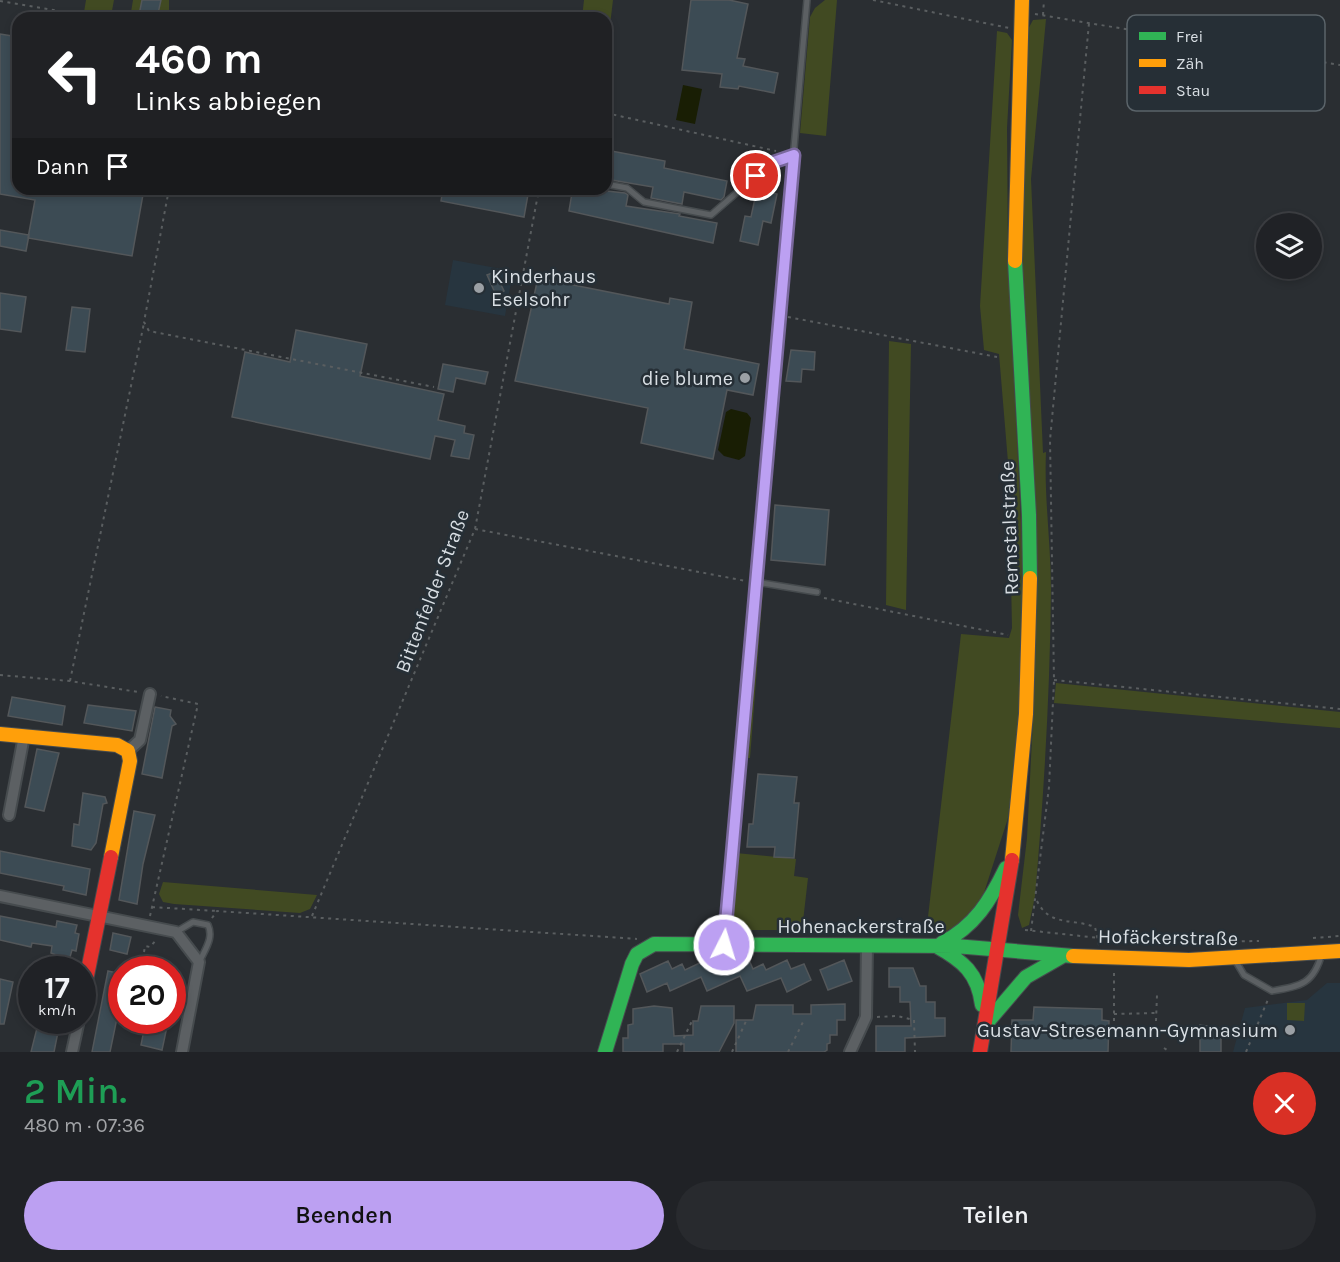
<!DOCTYPE html>
<html lang="de">
<head>
<meta charset="utf-8">
<style>
  :root { --surface:#202226; --page:#282a2e; --text:#f1f3f6; --muted:#a2a4a7; --line:#3d3f43; --accent:#bca0f2 }
  body { margin:0; font-family:Karla,sans-serif; background:var(--page); color:var(--text); height:100vh; display:flex; flex-direction:column; font-size:22px; white-space:nowrap }
  * { box-sizing:border-box; margin:0 }
  p { font-size:20px; color:var(--muted) }
  .icon { flex:none; width:33px; height:33px; fill:none; stroke:currentColor; stroke-width:2; stroke-linecap:round; stroke-linejoin:round }
  .map { position:relative; height:1052px; overflow:hidden }
  .sheet { display:flex; flex-direction:column; background:var(--surface); flex:1 }
  .sheet>* { flex:none }
  .top-card { position:absolute; left:12px; top:12px; width:600px; height:183px; border-radius:18px; box-shadow:0 3px 9px #0003,0 0 0 2px var(--line); background:#202124; color:#fff; overflow:hidden }
  .fabs { position:absolute; left:1256px; top:213px; display:grid; gap:12px }
  .fabs a { display:grid; place-items:center; width:66px; height:66px; border-radius:50%; background:var(--surface); box-shadow:0 3px 9px #0003,0 0 0 2px var(--line); font-size:30px }
  .speed { position:absolute; left:18px; top:956px; display:flex; gap:12px; font-size:30px; font-weight:700; text-align:center }
  .speed>* { display:grid; place-content:center; width:78px; height:78px; border-radius:50%; background:var(--surface); box-shadow:0 3px 9px #0003,0 0 0 2px var(--line); line-height:1 }
  .speed small { font-size:15px; font-weight:400 }
  .speed .limit { border:9px solid #d22; background:#fff; color:#111 }
  .pin { position:absolute; display:grid; place-items:center; width:51px; height:51px; color:#fff; margin:-26px; border:3px solid #fff; border-radius:50%; box-shadow:0 2px 6px #0007 }
  .me { position:absolute; width:66px; margin:-33px; rotate:5deg; stroke-linejoin:round; filter:drop-shadow(0 0 4px #0008) }
  .turn { display:flex; align-items:center; gap:21px; height:126px; padding:0 24px; font-size:27px }
  .turn .icon { width:78px; height:78px; stroke-width:2.5 }
  .turn b { display:block; font-size:42px; line-height:51px }
  .then { display:flex; align-items:center; height:57px; padding:0 24px; background:#0003; gap:12px; font-size:22px }
  .round { display:grid; place-items:center; flex:none; width:63px; height:63px; border-radius:32px; background:var(--page) }
  .summary { display:flex; align-items:center; justify-content:space-between; height:102px; padding:0 24px }
  h1 { font-size:36px; font-weight:600; line-height:45px; color:#1e9e55 }
  .action { display:flex; gap:12px; margin-top:auto; padding:12px 24px }
  .action a { flex:1; height:69px; border-radius:36px; background:var(--accent); color:#111; font-size:24px; font-weight:600; line-height:69px; text-align:center }
  .action a+a { background:var(--page); color:var(--text) }
  .map>svg:first-child { display:block }
  .built { fill:#27353f }
  .green { fill:#414a22 }
  .water { fill:#191e04 }
  .building { fill:#3c4b54; stroke:#53575a; stroke-width:1.5 }
  .lines { fill:none; stroke-linecap:round; stroke-linejoin:round }
  .lane-casing { stroke:#464b4e; stroke-width:8 }
  .street-casing { stroke:#464b4e; stroke-width:14 }
  .fast-casing { stroke:#464b4e; stroke-width:16 }
  .slow-casing { stroke:#464b4e; stroke-width:16 }
  .jam-casing { stroke:#464b4e; stroke-width:16 }
  .path { stroke:#5a5e60; stroke-width:2; stroke-dasharray:3 4.5; stroke-linecap:butt }
  .lane { stroke:#5c6063; stroke-width:5 }
  .street { stroke:#5c6063; stroke-width:10 }
  .fast { stroke:#30b455; stroke-width:14 }
  .slow { stroke:#ff9f0a; stroke-width:14 }
  .jam { stroke:#e5322d; stroke-width:14 }
  .route-casing { stroke:#7a689d; stroke-width:15 }
  .route { stroke:#bca0f2; stroke-width:10 }
  .poi-dot { fill:#9ba0a5; stroke:#262f36; stroke-width:2 }
  .labels { text-anchor:middle; stroke-width:5; stroke-linejoin:round; paint-order:stroke }
  .poi-label { font-size:20px; fill:#d8dee3; stroke:#262f36; text-anchor:end }
  .street-label { font-size:20px; fill:#d8dee3; stroke:#262f36 }
  .key { fill:#262f36; stroke:#5b646a; stroke-width:1.5 }
  .key-label { font-size:16px; fill:#d8dee3 }
</style>
</head>
<body>
<div class="map">
<svg width="1340" height="1052" viewBox="0 0 1340 1052">
  <rect width="100%" height="100%" fill="#2a2e32"/>
  <!-- built -->
  <path class="built" d="M453,260L513,271L505,316L445,305Z
    M1327,983H1340V1052H1233L1245,1008L1307,1000Z"/>
  <!-- green -->
  <path class="green" d="M86,0H114L111,16L84,12Z
    M133,0H169V18H130Z
    M584,0H613L606,59V18H582Z
    M825,0H837L826,136L800,133L810,17L815,8Z
    M1046,19L1031,179L1043,453L1046,452C1044,498 1051,544 1051,590C1050,692 1044,794 1035,896L1029,925L1022,928L1018,915L1027,838L1034,699L1036,579L1020,228L1026,33L1033,20Z
    M997,31L1007,33L1012,40L1007,128L1008,257L1024,583L1018,741L1008,818L982,899L964,922L946,931L926,934L961,634L1009,638L1012,628L1009,474L999,354L984,350L980,306Z
    M889,341L911,344L906,610L886,605Z
    M763,590L750,758H744L757,596Z
    M1056,683L1340,712V728L1054,703Z
    M736,853L796,859L794,876L808,878L802,930H733L729,923Z
    M163,882L317,895L310,909L300,913L174,904L163,902L159,894Z
    M1287,1003H1305L1304,1021L1287,1020Z"/>
  <!-- water -->
  <path class="water" d="M683,85L702,89L695,124L676,120Z
    M731,409L747,413L751,418L745,456L739,460L724,456L718,450L726,412Z"/>
  <!-- building -->
  <path class="building" d="M142,0H161L157,18L139,15Z
    M691,0H729L748,4L737,58L745,59L743,66L778,73L774,93L739,86L738,89L720,87L722,74L682,70Z
    M0,34L18,37V189H144L132,256L28,238L35,200L0,194Z
    M606,150L665,161L664,168L727,181L724,197L721,200L684,192L682,204L651,198L653,187L606,179Z
    M443,189H529L524,217L441,201Z
    M588,189L625,193L628,195L626,206L680,214L679,216L717,223L713,243L569,211L572,193L587,196Z
    M757,189L777,194L771,223L763,221L758,245L740,241L745,216L751,217Z
    M0,230L29,235L26,251L0,246Z
    M495,272L504,291L496,295L487,275Z
    M538,278L669,304L670,298L692,302L684,349L759,364L753,395L727,390L713,459L641,443L648,408L515,381Z
    M0,293L26,297L21,332L0,329Z
    M72,307L90,309L85,352L66,350Z
    M296,330L367,344L360,376L444,394L438,420L465,426L464,433L474,435L469,459L451,456L455,440L435,436L430,459L232,417L245,352L290,362Z
    M791,350L815,352L814,370L802,369L801,382L786,381Z
    M443,364L488,372L485,384L456,378L453,392L438,389Z
    M775,505L829,510L825,565L771,560Z
    M12,697L65,706L62,725L8,716Z
    M88,705L136,711L132,731L84,723Z
    M155,707L171,710L170,716L176,724L172,726L162,778L142,774Z
    M37,749L59,753L44,811L25,807Z
    M758,774L797,777L794,803H799L794,858L774,857L775,847H747L749,824H753Z
    M83,793L105,797L107,803L103,804L96,843L91,850L72,846L74,824L79,825Z
    M134,811L155,815L143,864L137,904L119,900Z
    M0,851L90,869L86,895L63,890L64,886L0,873Z
    M0,916L56,927L57,921L77,925L75,933L79,934L76,951L72,950L70,957L66,959L51,953L52,946L32,943L31,947L0,940Z
    M113,933L131,937L127,954L110,950Z
    M708,959L712,969L724,964L727,970L749,960L753,969L763,964L766,970L787,960L791,969L804,964L811,980L787,992L781,978L747,991L740,976L707,991L701,977L670,991L667,983L647,992L640,974L668,961L672,969L682,964L685,970Z
    M844,960L852,981L828,990L820,970Z
    M889,968H913L920,986H926V1002H935V1018H945V1036L905,1038V1052H876V1026H911L910,1002H900V987H889Z
    M108,971L122,974V994L110,1052H92Z
    M0,979L13,982L4,1024H0Z
    M845,1004V1020H837V1035H830V1043L827,1044V1050L824,1052H736V1020H753L756,1005H793V1014H811V1005Z
    M654,1006L672,1008L674,1036L693,1035V1021H698L701,1006H734V1023L719,1052H684V1044H663V1052H623V1038H628V1025L633,1024V1009Z
    M1034,1007L1102,1009V1020L1109,1021L1108,1052H1011L1012,1020H1033Z
    M146,1020L168,1022L162,1050L141,1045Z
    M1200,1025L1221,1028V1052H1200Z
    M37,1028L58,1032L54,1052H31Z"/>
  <g class="lines">
    <!-- lane casing -->
    <g class="lane-casing">
      <path id="lane" d="M606,184L627,188L644,202L711,215L771,163L794,155
        M756,582L817,592
        M176,932L193,922L208,925C214,938 205,949 200,961
        M724,944L807,0
        M1235,960L1244,975L1272,991C1301,986 1314,984 1322,953"/>
    </g>
    <!-- street casing -->
    <g class="street-casing">
      <path id="street" d="M128,751L140,740L150,694
        M9,815L24,736
        M0,896L176,932L199,962L182,1052
        M72,1052L79,1020
        M850,1052L866,1017L867,945"/>
    </g>
    <!-- fast casing -->
    <g class="fast-casing">
      <path id="fast" d="M1015,261L1029,515L1030,578
        M942,943C975,926 990,901 1006,868
        M936,946C963,961 978,973 982,1005
        M985,1025L1026,977L1061,957
        M605,1052L632,964L637,954L654,944L955,946L1073,956"/>
    </g>
    <!-- slow casing -->
    <g class="slow-casing">
      <path id="slow" d="M1015,261L1022,0
        M0,734L117,745L128,751L130,761L111,857
        M1012,860L1026,714L1030,578
        M1073,956L1189,960L1340,951"/>
    </g>
    <!-- jam casing -->
    <g class="jam-casing">
      <path id="jam" d="M82,1000L111,857
        M980,1052L1012,860"/>
    </g>
    <!-- path -->
    <path class="path" d="M873,0L1009,28
      M0,1L102,18
      M1035,14L1340,65
      M1043,15L1044,0
      M606,113L776,151
      M169,189L144,322L149,331L434,387
      M788,317L997,357
      M475,529L746,581
      M824,598L1008,635
      M0,675L70,681L138,692
      M1054,680L1340,709
      M70,681L144,323
      M1037,901C1050,927 1072,918 1095,927L1099,945
      M152,907L217,911
      M150,916L198,704L161,696
      M312,916L475,529L539,189
      M212,918L217,911L637,939
      M1025,930L1146,943L1259,941
      M833,931L922,924V933
      M1031,931L1049,787L1054,680L1050,440L1089,23
      M1313,938L1340,936
      M144,952L145,946L150,947L157,939
      M1114,1014L1156,1013
      M877,1017L897,1016L914,1020L915,1052
      M1114,1021V971
      M1156,1021L1157,995
      M1164,1048L1170,1052
      M677,1052L692,1021
      M732,1052L747,1019
      M788,1052L804,1020
      M1246,1052L1269,997"/>
    <!-- lane -->
    <use href="#lane" class="lane"/>
    <!-- street -->
    <use href="#street" class="street"/>
    <!-- fast -->
    <use href="#fast" class="fast"/>
    <!-- slow -->
    <use href="#slow" class="slow"/>
    <!-- jam -->
    <use href="#jam" class="jam"/>
  </g>
  <g class="lines">
    <!-- route casing -->
    <g class="route-casing">
      <path id="route" d="M724,945L794,155L771,163L756,176"/>
    </g>
    <!-- route -->
    <use href="#route" class="route"/>
  </g>
  <!-- markers -->
  <g class="poi-dot">
    <circle cx="479" cy="288" r="6"/>
    <circle cx="745" cy="378" r="6"/>
    <circle cx="1290" cy="1030" r="6"/>
  </g>
  <g class="labels">
    <!-- poi labels -->
    <g class="poi-label">
      <text x="491" y="283" text-anchor="start">Kinderhaus<tspan x="491" dy="23">Eselsohr</tspan></text>
      <text x="733" y="385">die blume</text>
      <text x="1278" y="1037">Gustav-Stresemann-Gymnasium</text>
    </g>
    <!-- street labels -->
    <g class="street-label">
      <text transform="translate(1009 528) rotate(-92)" y="7">Remstalstraße</text>
      <text transform="translate(432 591) rotate(-69)" y="7">Bittenfelder Straße</text>
      <text x="861" y="933">Hohenackerstraße</text>
      <text transform="translate(1168 937) rotate(1)" y="7">Hofäckerstraße</text>
    </g>
  </g>
  <!-- legend -->
  <rect x="1127" y="15" width="198" height="96" rx="9" class="key"/>
  <rect x="1139" y="32" width="27" height="8" fill="#30b455"/>
  <rect x="1139" y="59" width="27" height="8" fill="#ff9f0a"/>
  <rect x="1139" y="86" width="27" height="8" fill="#e5322d"/>
  <g class="key-label">
    <text x="1176" y="42">Frei</text>
    <text x="1176" y="69">Zäh</text>
    <text x="1176" y="96">Stau</text>
  </g>
</svg>
<div class="fabs">
<a><svg class="icon" aria-label="layers" viewBox="0 0 24 24"><path d="M12 4l9 5-9 5-9-5zM3 14l9 5 9-5"/></svg></a>
</div>
<div class="speed"><div>17<small>km/h</small></div><div class="limit">20</div></div>
<div class="pin" style="left:756px;top:176px;background:#d93025"><svg class="icon" aria-label="arrive" viewBox="0 0 24 24"><path d="M6 21V4h12l-3 4 3 4H6"/></svg></div>
<svg class="me" style="left:724px;top:945px" viewBox="-20 -20 40 40"><circle r="17" fill="#bca0f2" stroke="#fff" stroke-width="3"/><path d="M0-11L8 9 0 5-8 9z" fill="#fff"/></svg>
<div class="top-card">
<div class="turn"><svg class="icon" aria-label="left" viewBox="0 0 24 24"><path d="M17 20v-9H6M10 6l-5 5 5 5"/></svg><div><b>460 m</b>Links abbiegen</div></div>
<div class="then">Dann<svg class="icon" aria-label="arrive" viewBox="0 0 24 24"><path d="M6 21V4h12l-3 4 3 4H6"/></svg></div>
</div>
</div>
<section class="sheet">
<div class="summary"><div><h1>2 Min.</h1><p>480 m · 07:36</p></div><a class="round" style="background:#d93025;color:#fff"><svg class="icon" aria-label="close" viewBox="0 0 24 24"><path d="M6 6l12 12M18 6L6 18"/></svg></a></div>
<div class="action"><a>Beenden</a><a>Teilen</a></div>
</section>
</body>
</html>
